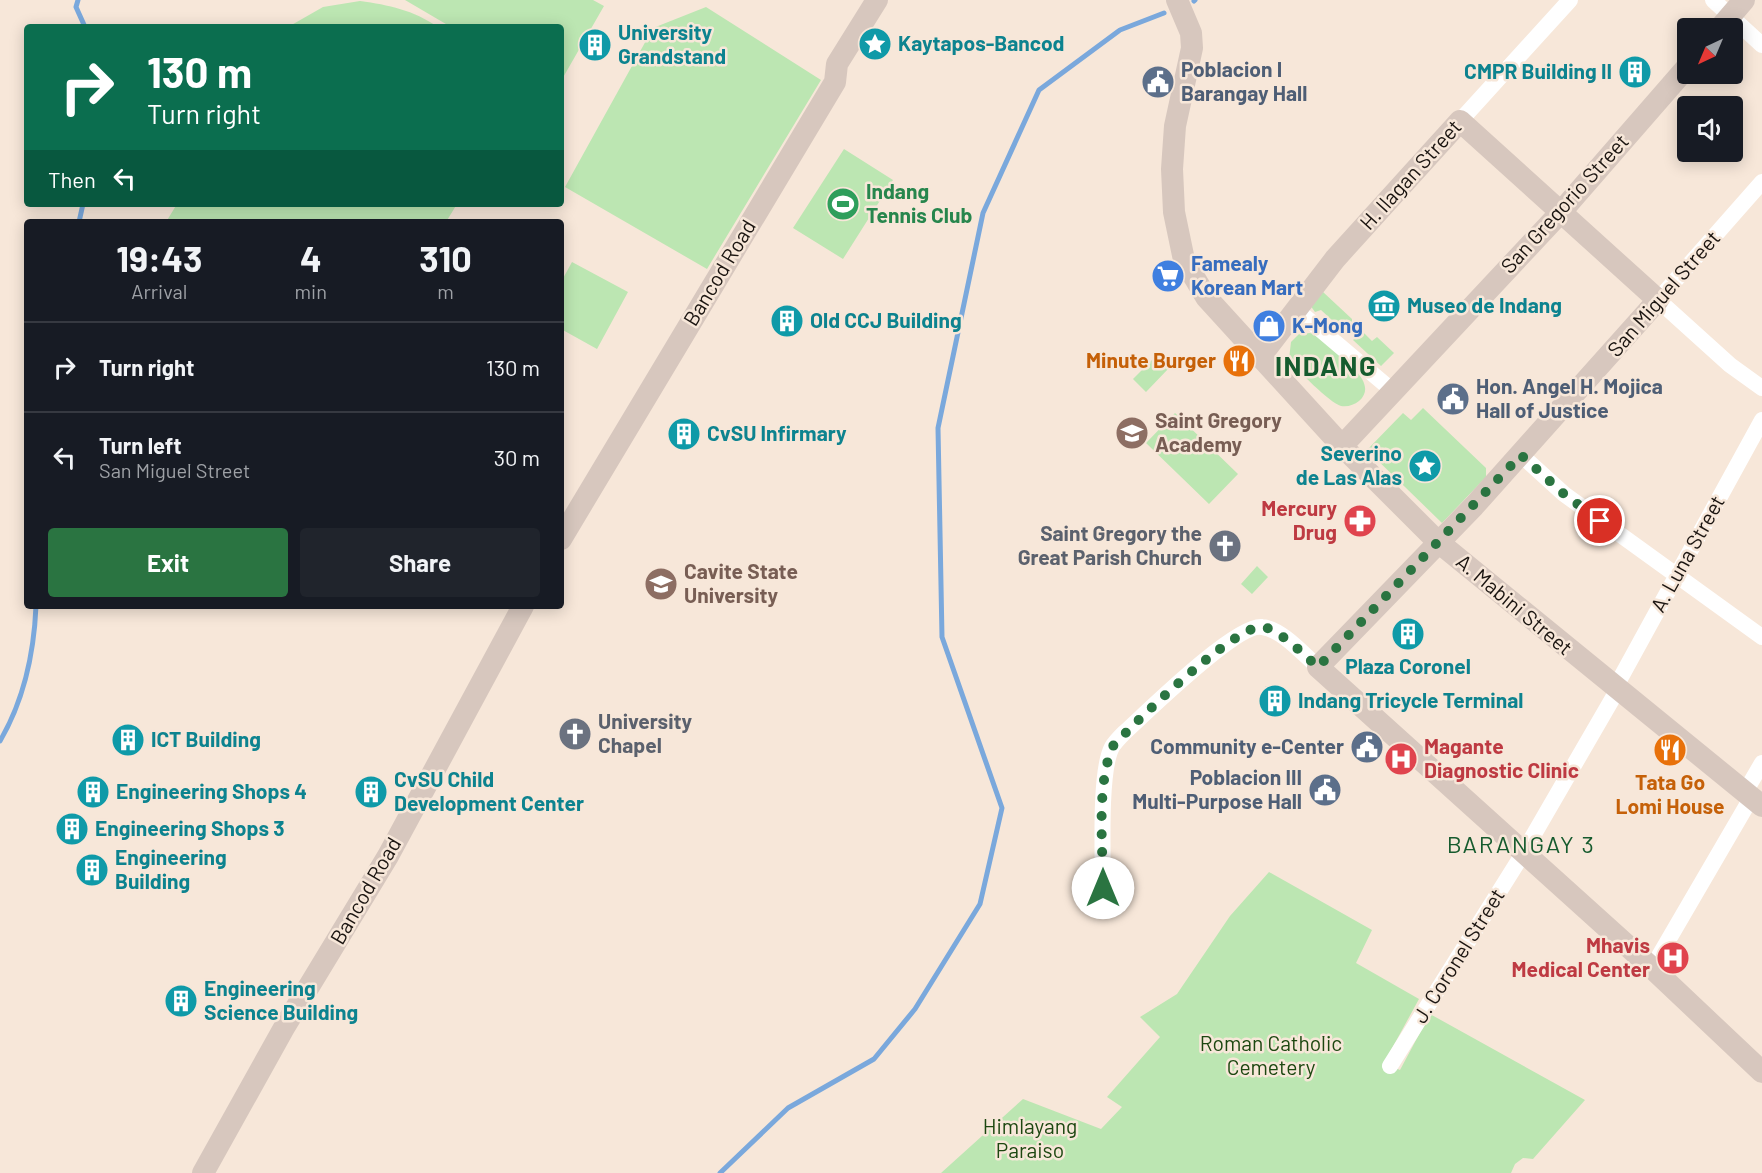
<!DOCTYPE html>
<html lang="en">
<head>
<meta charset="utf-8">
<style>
  :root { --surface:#171b24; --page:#20242c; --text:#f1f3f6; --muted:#9ea1a6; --line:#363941; --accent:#2a7441 }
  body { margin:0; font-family:Barlow,sans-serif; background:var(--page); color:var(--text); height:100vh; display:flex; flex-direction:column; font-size:22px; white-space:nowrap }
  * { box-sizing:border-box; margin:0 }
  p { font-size:20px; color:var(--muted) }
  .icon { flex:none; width:33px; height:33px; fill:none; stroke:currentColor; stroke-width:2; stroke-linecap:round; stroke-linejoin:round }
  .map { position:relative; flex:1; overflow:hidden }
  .side { position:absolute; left:24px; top:219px; width:540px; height:390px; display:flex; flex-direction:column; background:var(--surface); border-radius:6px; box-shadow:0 3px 15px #0003 }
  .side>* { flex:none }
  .guide { position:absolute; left:24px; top:24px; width:540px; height:183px; border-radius:6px; box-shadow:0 3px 15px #0003; background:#0b6e4f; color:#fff; overflow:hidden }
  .needle { width:39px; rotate:224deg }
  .fabs { position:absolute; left:1677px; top:18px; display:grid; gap:12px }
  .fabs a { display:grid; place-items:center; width:66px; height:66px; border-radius:6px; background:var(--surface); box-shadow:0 3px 15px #0003; font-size:30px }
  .pin { position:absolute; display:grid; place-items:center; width:51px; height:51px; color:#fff; margin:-26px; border:3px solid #fff; border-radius:50%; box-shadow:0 2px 6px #0007 }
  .me { position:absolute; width:66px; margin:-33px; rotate:0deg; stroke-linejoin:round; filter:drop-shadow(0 0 4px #0008) }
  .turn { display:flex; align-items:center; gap:21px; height:126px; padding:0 24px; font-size:27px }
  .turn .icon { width:78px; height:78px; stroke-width:2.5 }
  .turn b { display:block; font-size:42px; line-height:51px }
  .then { display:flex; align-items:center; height:57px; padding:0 24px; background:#0003; gap:12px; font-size:22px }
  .eta { display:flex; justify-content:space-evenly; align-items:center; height:102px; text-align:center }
  .eta b { font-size:36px; font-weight:700; line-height:42px }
  .action { display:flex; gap:12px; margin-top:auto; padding:12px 24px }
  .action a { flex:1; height:69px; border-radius:6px; background:var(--accent); color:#fff; font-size:24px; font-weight:700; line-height:69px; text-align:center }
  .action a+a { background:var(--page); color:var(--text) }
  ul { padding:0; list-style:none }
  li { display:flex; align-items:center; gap:18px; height:90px; padding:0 24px; border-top:2px solid var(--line) }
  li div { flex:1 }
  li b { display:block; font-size:22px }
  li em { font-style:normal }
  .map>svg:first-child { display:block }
  .green { fill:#bce6b2 }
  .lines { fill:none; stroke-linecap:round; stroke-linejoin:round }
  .stream { stroke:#7aa8dc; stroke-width:5 }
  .street { stroke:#fff; stroke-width:16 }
  .secondary { stroke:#d7c7be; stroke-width:22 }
  .route { stroke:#2a7441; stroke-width:10; stroke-dasharray:0 18 }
  .labels { text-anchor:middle; stroke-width:5; stroke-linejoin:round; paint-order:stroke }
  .culture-label { font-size:21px; font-weight:bold; fill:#0d838f; stroke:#f7e7d9; text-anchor:start }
  .service-label { font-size:21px; font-weight:bold; fill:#4e5e75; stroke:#f7e7d9; text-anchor:start }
  .street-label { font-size:21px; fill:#1b1511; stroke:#f7e7d9 }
  .leisure-label { font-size:21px; font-weight:bold; fill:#27864d; stroke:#f7e7d9; text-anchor:start }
  .shop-label { font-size:21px; font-weight:bold; fill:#366cbe; stroke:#f7e7d9; text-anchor:start }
  .food-label { font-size:21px; font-weight:bold; fill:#c56008; stroke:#f7e7d9; text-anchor:end }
  .education-label { font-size:21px; font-weight:bold; fill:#785e54; stroke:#f7e7d9; text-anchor:start }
  .health-label { font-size:21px; font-weight:bold; fill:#be3a42; stroke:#f7e7d9; text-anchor:end }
  .worship-label { font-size:21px; font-weight:bold; fill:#5b616d; stroke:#f7e7d9; text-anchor:end }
  .park-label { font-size:21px; fill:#1c4710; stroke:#f7e7d9 }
  .quarter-label { font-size:24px; letter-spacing:1.5px; fill:#165b2e; stroke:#f7e7d9 }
  .district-label { font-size:27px; font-weight:bold; letter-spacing:1.5px; fill:#165b2e; stroke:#f7e7d9 }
</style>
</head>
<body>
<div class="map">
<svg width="1762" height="1173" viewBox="0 0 1762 1173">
  <rect width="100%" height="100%" fill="#f7e7d9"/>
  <!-- green -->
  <path class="green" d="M405,0H593L604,6L561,81V27H451Z
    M360,1C389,5 413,10 438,27H288L323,7Z
    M706,7L821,80L707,269L565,187L653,28Z
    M844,149L893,180L843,259L793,228Z
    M177,204H457L446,222H166Z
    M572,262L628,292L597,349L561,329V282Z
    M1323,292L1352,319V325L1345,332L1321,310L1315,312L1310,305Z
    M1363,332L1372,341L1377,337L1394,353L1381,366L1353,340Z
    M1310,333C1322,337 1331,348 1340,356C1351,366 1377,385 1359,401C1354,405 1348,407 1341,406C1330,403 1296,369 1289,359L1291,342L1299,334Z
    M1156,356L1169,368L1146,392L1133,379Z
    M1423,408L1486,468V477L1442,523L1367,450L1403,413L1411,420Z
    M1175,413L1238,474L1209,504L1146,443Z
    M1257,566L1268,577L1252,594L1241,584Z
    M1269,872L1372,930L1356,963L1419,999L1384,1063L1400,1070L1430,1014L1585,1100L1533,1159L1523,1158L1515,1164L1511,1173H941L1023,1099L1101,1129L1122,1107L1107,1097L1160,1037L1140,1017L1177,994L1230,916Z"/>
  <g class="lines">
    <!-- stream -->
    <path class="stream" d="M78,0L76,7L85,27
      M1194,1L1195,0
      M79,222L83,204
      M0,741C24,700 34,653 36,606
      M720,1173L788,1108L874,1059L915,1009L980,904L1002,808L942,637L938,428L983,213L1039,90L1120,30L1164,13"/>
    <!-- street -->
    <path class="street" d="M1713,0L1762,45
      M1460,121L1570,0
      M1762,182L1658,300L1730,365L1762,388
      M1296,309L1394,392
      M1521,455L1564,494L1762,637
      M1103,888C1103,858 1099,771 1112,747C1115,742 1120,737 1124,733C1146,713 1237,623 1262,627C1282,629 1304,655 1318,667
      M1652,968L1747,805L1748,787L1762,763
      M1390,1066L1519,860L1614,696L1615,688L1762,420"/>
    <!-- secondary -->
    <path class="secondary" d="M1177,0L1191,33L1192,48L1175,126L1172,169L1174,212L1184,260L1206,297L1342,446L1437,541L1762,806
      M1720,28L1744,0
      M1260,357L1335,259L1460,121L1658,300L1474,506L1318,667L1652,968L1762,1072
      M1342,446L1560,213L1688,66
      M561,539L835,82L837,64L877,0
      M203,1173L285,1026L388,856L523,606"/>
  </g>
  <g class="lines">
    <!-- route -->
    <path class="route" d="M1103,888C1103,846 1096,784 1113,746C1133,724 1237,623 1263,627C1279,629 1305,656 1318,667L1521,455L1564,494L1600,521"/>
  </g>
  <!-- icons -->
  <defs>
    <g id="sight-disc" transform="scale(1.725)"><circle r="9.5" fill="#0f9aa8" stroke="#f7e7d9"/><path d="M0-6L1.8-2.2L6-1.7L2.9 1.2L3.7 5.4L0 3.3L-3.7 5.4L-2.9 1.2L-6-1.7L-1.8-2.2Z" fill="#fff"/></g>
    <g id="building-disc" transform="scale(1.725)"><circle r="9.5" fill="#0f9aa8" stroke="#f7e7d9"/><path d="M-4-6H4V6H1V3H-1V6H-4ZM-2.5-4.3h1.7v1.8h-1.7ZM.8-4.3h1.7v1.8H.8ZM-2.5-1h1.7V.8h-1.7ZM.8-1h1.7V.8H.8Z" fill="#fff"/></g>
    <g id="civic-disc" transform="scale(1.725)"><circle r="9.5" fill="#5c6f8a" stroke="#f7e7d9"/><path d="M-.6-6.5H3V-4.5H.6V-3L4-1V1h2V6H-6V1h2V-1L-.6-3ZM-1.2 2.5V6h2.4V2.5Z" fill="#fff"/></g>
    <g id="stadium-disc" transform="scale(1.725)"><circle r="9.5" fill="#2e9e5b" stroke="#f7e7d9"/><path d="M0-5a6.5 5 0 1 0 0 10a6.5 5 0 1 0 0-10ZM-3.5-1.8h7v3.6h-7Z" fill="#fff"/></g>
    <g id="supermarket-disc" transform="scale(1.725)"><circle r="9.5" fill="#3f7fe0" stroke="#f7e7d9"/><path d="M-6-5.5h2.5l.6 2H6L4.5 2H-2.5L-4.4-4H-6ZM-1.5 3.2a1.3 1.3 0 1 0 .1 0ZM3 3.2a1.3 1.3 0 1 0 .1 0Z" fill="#fff"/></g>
    <g id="museum-disc" transform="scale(1.725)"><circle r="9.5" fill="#0f9aa8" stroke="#f7e7d9"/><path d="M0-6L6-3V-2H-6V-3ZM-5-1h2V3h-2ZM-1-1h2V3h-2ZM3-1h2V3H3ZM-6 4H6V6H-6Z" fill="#fff"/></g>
    <g id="shop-disc" transform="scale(1.725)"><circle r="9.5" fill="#3f7fe0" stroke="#f7e7d9"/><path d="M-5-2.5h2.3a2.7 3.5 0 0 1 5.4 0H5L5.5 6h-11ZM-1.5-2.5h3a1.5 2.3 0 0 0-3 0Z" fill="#fff"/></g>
    <g id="restaurant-disc" transform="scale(1.725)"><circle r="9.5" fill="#e8710a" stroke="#f7e7d9"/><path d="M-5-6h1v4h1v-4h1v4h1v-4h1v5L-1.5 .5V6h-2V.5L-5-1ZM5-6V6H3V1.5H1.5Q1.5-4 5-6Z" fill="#fff"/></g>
    <g id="school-disc" transform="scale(1.725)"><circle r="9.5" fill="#8d6e63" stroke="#f7e7d9"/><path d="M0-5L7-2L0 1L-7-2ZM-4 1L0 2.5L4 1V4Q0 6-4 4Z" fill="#fff"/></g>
    <g id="pharmacy-disc" transform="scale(1.725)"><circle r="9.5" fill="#e0444e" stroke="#f7e7d9"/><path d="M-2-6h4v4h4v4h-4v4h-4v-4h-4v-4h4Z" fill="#fff"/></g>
    <g id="church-disc" transform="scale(1.725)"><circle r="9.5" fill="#6b7280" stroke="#f7e7d9"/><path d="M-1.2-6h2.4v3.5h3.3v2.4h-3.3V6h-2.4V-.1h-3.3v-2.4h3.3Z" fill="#fff"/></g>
    <g id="university-disc" transform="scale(1.725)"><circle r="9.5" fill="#8d6e63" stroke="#f7e7d9"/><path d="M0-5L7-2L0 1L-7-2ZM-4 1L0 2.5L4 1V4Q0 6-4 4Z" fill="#fff"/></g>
    <g id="hospital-disc" transform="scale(1.725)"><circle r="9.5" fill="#e0444e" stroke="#f7e7d9"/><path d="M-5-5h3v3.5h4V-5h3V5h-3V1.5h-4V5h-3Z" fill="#fff"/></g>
  </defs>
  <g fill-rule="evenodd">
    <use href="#sight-disc" x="875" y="44"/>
    <use href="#building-disc" x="595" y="45"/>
    <use href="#building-disc" x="1635" y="72"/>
    <use href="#civic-disc" x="1158" y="82"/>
    <use href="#stadium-disc" x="843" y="204"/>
    <use href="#supermarket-disc" x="1168" y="276"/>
    <use href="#museum-disc" x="1384" y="306"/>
    <use href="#building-disc" x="787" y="321"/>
    <use href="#shop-disc" x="1269" y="326"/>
    <use href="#restaurant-disc" x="1239" y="361"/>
    <use href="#civic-disc" x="1453" y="399"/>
    <use href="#school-disc" x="1132" y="433"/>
    <use href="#building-disc" x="684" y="434"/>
    <use href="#sight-disc" x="1425" y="466"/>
    <use href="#pharmacy-disc" x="1360" y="521"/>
    <use href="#church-disc" x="1225" y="546"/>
    <use href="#university-disc" x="661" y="584"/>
    <use href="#building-disc" x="1408" y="634"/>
    <use href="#building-disc" x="1275" y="701"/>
    <use href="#church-disc" x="575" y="734"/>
    <use href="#building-disc" x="128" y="740"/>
    <use href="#civic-disc" x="1367" y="747"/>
    <use href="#restaurant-disc" x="1670" y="750"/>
    <use href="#hospital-disc" x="1401" y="759"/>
    <use href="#civic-disc" x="1325" y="790"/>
    <use href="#building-disc" x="93" y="792"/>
    <use href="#building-disc" x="371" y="792"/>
    <use href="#building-disc" x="72" y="829"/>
    <use href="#building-disc" x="92" y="870"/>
    <use href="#hospital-disc" x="1673" y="958"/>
    <use href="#building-disc" x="181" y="1001"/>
  </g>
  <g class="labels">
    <!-- culture labels -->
    <g class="culture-label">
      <text x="618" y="40">University<tspan x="618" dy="24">Grandstand</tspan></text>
      <text x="898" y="51">Kaytapos-Bancod</text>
      <text x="1612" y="79" text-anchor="end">CMPR Building II</text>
      <text x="1407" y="313">Museo de Indang</text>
      <text x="810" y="328">Old CCJ Building</text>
      <text x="707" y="441">CvSU Infirmary</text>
      <text x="1402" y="461" text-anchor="end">Severino<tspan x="1402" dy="24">de Las Alas</tspan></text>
      <text x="1408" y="674" text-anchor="middle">Plaza Coronel</text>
      <text x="1298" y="708">Indang Tricycle Terminal</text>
      <text x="151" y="747">ICT Building</text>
      <text x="394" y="787">CvSU Child<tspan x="394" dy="24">Development Center</tspan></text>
      <text x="116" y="799">Engineering Shops 4</text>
      <text x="95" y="836">Engineering Shops 3</text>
      <text x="115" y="865">Engineering<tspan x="115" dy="24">Building</tspan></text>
      <text x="204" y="996">Engineering<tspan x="204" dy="24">Science Building</tspan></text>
    </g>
    <!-- service labels -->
    <g class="service-label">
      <text x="1181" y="77">Poblacion I<tspan x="1181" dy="24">Barangay Hall</tspan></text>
      <text x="1476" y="394">Hon. Angel H. Mojica<tspan x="1476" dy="24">Hall of Justice</tspan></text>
      <text x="1344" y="754" text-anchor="end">Community e-Center</text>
      <text x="1302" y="785" text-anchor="end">Poblacion III<tspan x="1302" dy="24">Multi-Purpose Hall</tspan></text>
    </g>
    <!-- street labels -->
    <g class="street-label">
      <text transform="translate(1411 175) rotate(-48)" y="7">H. Ilagan Street</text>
      <text transform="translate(1565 204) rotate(-48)" y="7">San Gregorio Street</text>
      <text transform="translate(720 273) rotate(-59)" y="7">Bancod Road</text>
      <text transform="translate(1664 294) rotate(-49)" y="7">San Miguel Street</text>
      <text transform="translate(1688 554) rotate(-61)" y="7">A. Luna Street</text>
      <text transform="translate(1514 605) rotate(40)" y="7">A. Mabini Street</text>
      <text transform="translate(366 891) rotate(-60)" y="7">Bancod Road</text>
      <text transform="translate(1459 956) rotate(-58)" y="7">J. Coronel Street</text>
    </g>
    <!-- leisure labels -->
    <g class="leisure-label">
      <text x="866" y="199">Indang<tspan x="866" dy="24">Tennis Club</tspan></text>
    </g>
    <!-- shop labels -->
    <g class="shop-label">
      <text x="1191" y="271">Famealy<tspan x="1191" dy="24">Korean Mart</tspan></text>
      <text x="1292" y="333">K-Mong</text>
    </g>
    <!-- food labels -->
    <g class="food-label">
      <text x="1216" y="368">Minute Burger</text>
      <text x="1670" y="790" text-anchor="middle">Tata Go<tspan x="1670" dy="24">Lomi House</tspan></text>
    </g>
    <!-- education labels -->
    <g class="education-label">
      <text x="1155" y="428">Saint Gregory<tspan x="1155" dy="24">Academy</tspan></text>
      <text x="684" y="579">Cavite State<tspan x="684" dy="24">University</tspan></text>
    </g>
    <!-- health labels -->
    <g class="health-label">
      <text x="1337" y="516">Mercury<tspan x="1337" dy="24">Drug</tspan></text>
      <text x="1424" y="754" text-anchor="start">Magante<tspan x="1424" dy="24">Diagnostic Clinic</tspan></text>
      <text x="1650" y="953">Mhavis<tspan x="1650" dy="24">Medical Center</tspan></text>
    </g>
    <!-- worship labels -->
    <g class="worship-label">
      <text x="1202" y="541">Saint Gregory the<tspan x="1202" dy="24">Great Parish Church</tspan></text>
      <text x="598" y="729" text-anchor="start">University<tspan x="598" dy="24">Chapel</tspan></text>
    </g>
    <!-- park labels -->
    <g class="park-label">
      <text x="1271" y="1051">Roman Catholic<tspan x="1271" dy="24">Cemetery</tspan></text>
      <text x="1030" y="1134">Himlayang<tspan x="1030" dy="24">Paraiso</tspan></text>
    </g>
    <!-- quarter labels -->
    <g class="quarter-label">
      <text x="1521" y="853">BARANGAY 3</text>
    </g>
    <!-- district labels -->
    <g class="district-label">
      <text x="1326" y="376">INDANG</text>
    </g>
  </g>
</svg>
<div class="fabs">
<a><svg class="needle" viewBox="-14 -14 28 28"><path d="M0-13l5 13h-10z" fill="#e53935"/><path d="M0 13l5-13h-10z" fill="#9ea1a6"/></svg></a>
<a><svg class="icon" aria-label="sound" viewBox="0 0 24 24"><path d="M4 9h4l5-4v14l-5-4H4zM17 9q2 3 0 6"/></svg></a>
</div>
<div class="pin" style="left:1600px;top:521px;background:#d93025"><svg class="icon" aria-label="arrive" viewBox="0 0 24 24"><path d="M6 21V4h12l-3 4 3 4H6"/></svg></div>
<svg class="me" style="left:1103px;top:888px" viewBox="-20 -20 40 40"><circle r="19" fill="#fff"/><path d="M0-13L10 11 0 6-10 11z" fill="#2a7441"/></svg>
<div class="guide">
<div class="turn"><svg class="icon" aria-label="right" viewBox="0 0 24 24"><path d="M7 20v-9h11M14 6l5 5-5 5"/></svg><div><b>130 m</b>Turn right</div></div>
<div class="then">Then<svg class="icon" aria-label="left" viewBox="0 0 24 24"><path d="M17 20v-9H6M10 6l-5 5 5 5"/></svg></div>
</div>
<section class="side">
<div class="eta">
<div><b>19:43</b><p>Arrival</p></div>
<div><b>4</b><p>min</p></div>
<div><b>310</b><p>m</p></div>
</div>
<ul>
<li><svg class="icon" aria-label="right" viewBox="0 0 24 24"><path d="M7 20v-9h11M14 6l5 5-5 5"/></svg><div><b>Turn right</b></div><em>130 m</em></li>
<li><svg class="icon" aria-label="left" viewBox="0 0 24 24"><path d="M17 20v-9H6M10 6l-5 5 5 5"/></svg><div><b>Turn left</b><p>San Miguel Street</p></div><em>30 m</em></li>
</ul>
<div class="action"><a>Exit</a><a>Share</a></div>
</section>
</div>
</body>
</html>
